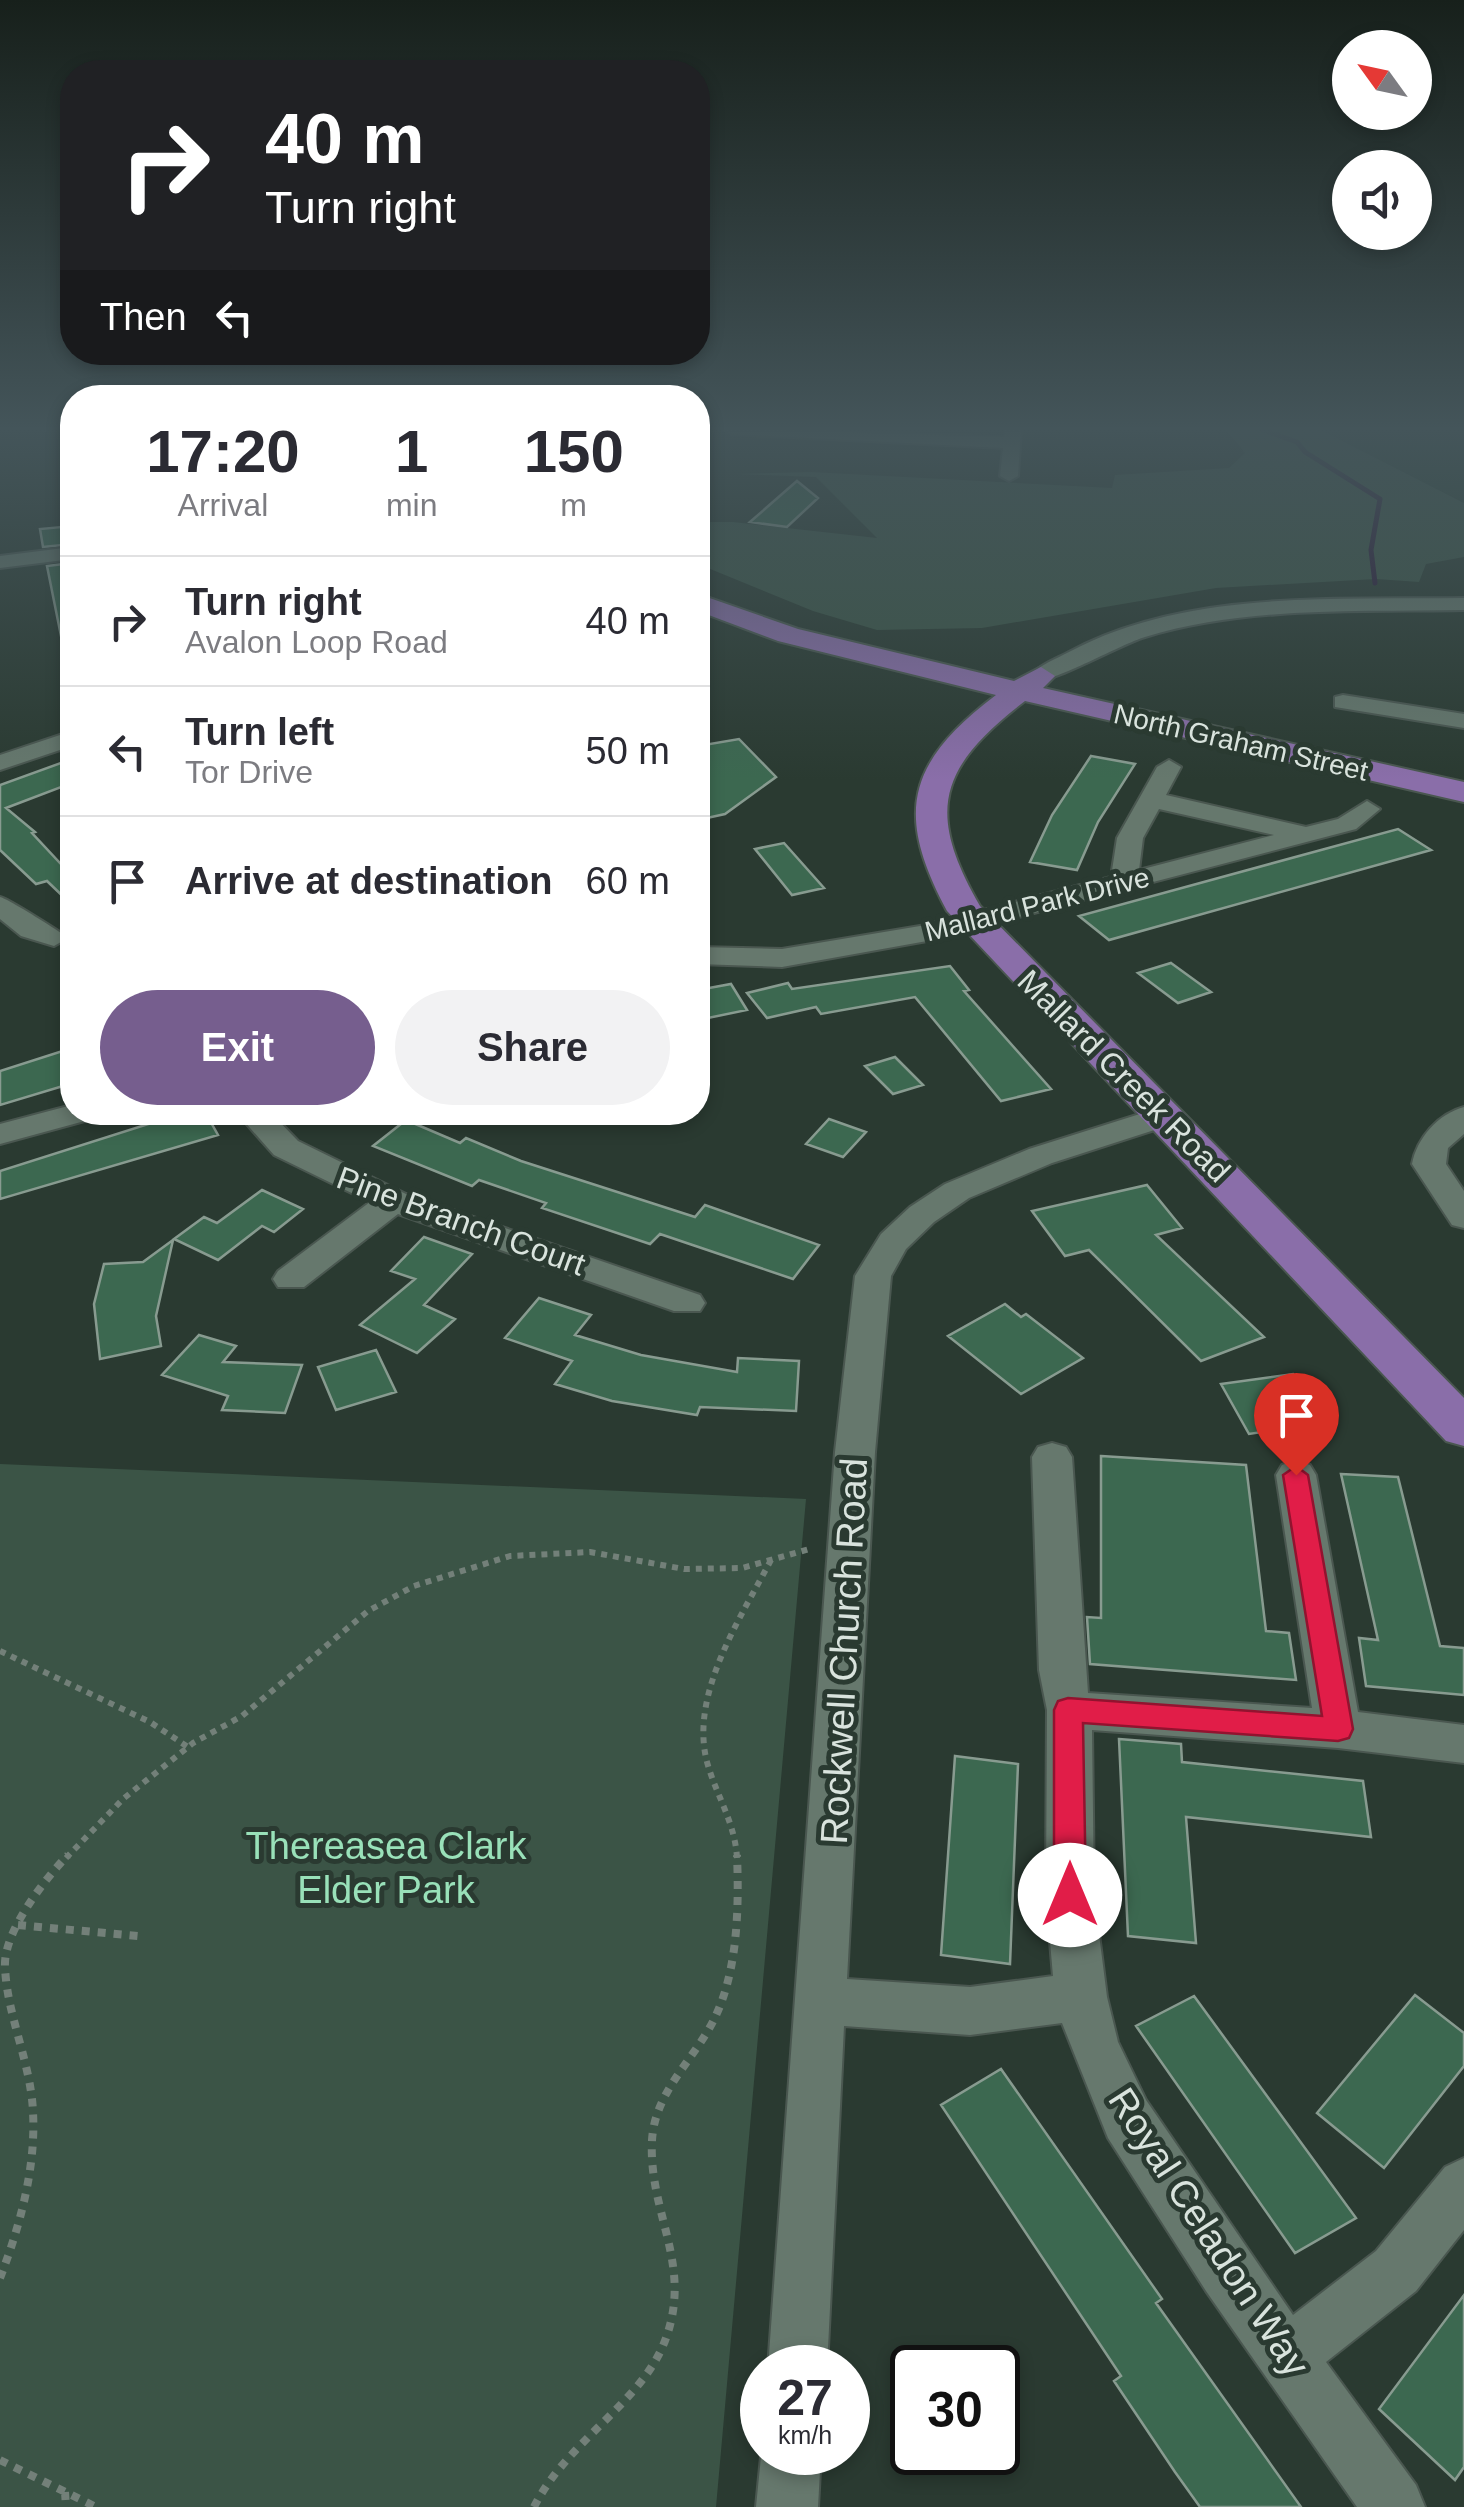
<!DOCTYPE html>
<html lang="en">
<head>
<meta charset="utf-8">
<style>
  :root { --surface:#fff; --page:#f2f2f3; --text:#2b2b33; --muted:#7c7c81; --line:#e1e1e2; --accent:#765e8e }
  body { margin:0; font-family:Arial,sans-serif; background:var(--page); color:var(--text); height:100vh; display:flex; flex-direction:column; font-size:38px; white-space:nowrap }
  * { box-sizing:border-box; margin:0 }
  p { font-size:32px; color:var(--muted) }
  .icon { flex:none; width:55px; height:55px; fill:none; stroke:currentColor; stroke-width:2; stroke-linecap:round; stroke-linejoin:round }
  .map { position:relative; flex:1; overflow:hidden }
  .drawer { position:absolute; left:60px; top:385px; width:650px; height:740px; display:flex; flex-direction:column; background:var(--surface); border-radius:40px; box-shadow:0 5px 15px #0003 }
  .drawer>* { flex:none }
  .top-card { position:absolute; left:60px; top:60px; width:650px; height:305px; border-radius:40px; box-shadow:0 5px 15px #0003; background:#202124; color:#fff; overflow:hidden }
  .needle { width:65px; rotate:303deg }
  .fabs { position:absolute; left:1332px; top:30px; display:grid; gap:20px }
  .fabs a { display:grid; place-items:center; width:100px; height:100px; border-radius:50%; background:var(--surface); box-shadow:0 5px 15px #0003; font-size:50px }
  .speed { position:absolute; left:740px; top:2345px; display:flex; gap:20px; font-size:50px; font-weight:700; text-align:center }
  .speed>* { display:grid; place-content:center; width:130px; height:130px; border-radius:50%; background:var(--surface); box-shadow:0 5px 15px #0003; line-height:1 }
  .speed small { font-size:25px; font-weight:400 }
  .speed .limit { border:5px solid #111; border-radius:15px; background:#fff; color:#111 }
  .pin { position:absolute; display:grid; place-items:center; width:85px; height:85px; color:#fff; margin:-102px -42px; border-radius:50% 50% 50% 0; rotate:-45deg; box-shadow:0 0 10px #0007 }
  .pin .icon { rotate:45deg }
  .me { position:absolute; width:110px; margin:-55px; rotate:0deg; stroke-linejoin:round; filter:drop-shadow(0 0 8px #0008) }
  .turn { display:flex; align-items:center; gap:35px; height:210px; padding:0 40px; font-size:45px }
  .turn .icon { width:130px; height:130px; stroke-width:2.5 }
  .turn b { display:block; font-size:70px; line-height:85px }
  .then { display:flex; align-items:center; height:95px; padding:0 40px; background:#0003; gap:20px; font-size:38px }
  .eta { display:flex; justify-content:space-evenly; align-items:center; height:170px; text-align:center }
  .eta b { font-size:60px; font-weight:600; line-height:70px }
  .action { display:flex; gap:20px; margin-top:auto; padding:20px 40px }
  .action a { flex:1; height:115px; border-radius:60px; background:var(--accent); color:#fff; font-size:40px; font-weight:600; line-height:115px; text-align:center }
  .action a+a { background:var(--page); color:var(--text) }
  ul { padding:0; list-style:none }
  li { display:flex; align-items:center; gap:30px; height:130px; padding:0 40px; border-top:2px solid var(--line) }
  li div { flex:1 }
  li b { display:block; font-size:38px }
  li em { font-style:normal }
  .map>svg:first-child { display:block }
  .built { fill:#2b4336 }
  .green { fill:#3b5446 }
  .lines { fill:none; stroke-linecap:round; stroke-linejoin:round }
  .stream { stroke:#2b1939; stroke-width:5 }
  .building { fill:#3c6850; stroke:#889b90; stroke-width:2.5 }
  .minor-casing { stroke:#4a5750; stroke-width:4 }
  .major-casing { stroke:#4a5750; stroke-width:4 }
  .path-far1 { stroke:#738079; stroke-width:6; stroke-dasharray:6 6; stroke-linecap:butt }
  .path { stroke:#738079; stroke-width:8; stroke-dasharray:8 8; stroke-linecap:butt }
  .minor { fill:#66786d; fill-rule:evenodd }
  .major { fill:#8a6ea9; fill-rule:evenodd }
  .route { fill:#e11d48; stroke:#92132f; stroke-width:2.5 }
  .labels { text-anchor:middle; stroke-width:10; stroke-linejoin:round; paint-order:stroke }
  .far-street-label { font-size:28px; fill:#d9e3dd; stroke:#2a3a31 }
  .street-label { font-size:32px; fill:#d9e3dd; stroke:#2a3a31 }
  .near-street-label { font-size:38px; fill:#d9e3dd; stroke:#2a3a31 }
  .near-park-label { font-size:38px; fill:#99e1b9; stroke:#2a3a31 }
</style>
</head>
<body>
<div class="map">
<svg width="1464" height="2507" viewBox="0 0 1464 2507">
  <rect width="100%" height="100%" fill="#2a3a31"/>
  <!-- built -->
  <path class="built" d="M1319,429H1464V503Z"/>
  <!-- green -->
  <path class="green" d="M1216,429H1319L1464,503V557L1426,564L1419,582L1376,579L1216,588L982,628L877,630L813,611L698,564V522H733L877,538L816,477L736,474L811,472L1112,488L1115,475L1229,468L1245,453L1228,432Z
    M0,1464L806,1499L716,2507H0Z"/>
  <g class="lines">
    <!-- stream -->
    <path class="stream" d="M1261,429L1297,442L1305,452L1380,499L1371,550L1375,583"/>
  </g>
  <!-- building -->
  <path class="building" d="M797,481L818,498L787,527L750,522Z
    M72,526V544L43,547L40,529Z
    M72,563V635L61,636L47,566Z
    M739,739L776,777L725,814L698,820V746Z
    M1091,756L1135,764L1098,822L1077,870L1030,862L1052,815Z
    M72,759V783L6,808L35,832L32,833L72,876V905L47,881L36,884L0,850V785Z
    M1398,829L1431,850L1109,940L1079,916Z
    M784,843L824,888L792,895L755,849Z
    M1171,963L1211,992L1178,1003L1138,973Z
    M950,966L969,990L964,991L1051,1089L1001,1101L915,997L821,1014L816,1007L767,1018L747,993L788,983L792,989Z
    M731,984L747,1010L698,1020V990Z
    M72,1048V1100L63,1086L0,1105V1071Z
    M895,1057L923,1085L893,1094L865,1066Z
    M186,1112H205L218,1135L0,1199V1171Z
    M829,1119L866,1132L843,1157L806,1144Z
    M406,1120L460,1143L466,1138L521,1161L695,1217L705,1205L819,1245L793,1279L660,1234L650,1244L542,1208L546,1203L479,1180L472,1186L373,1146Z
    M1147,1185L1182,1228L1156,1235L1264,1337L1201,1361L1089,1250L1065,1256L1032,1211Z
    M262,1190L303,1209L274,1232L262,1226L218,1260L174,1239L204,1217L217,1223Z
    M424,1237L472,1254L424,1305L455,1319L417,1353L360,1325L415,1279L391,1271Z
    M173,1240L156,1316L161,1346L100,1359L94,1304L104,1264L143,1262Z
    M539,1298L591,1315L575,1335L641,1355L737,1372L738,1358L799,1361L796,1411L700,1407L697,1415L612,1401L555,1384L572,1361L505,1338Z
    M1005,1304L1021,1317L1026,1314L1083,1358L1021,1394L948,1336Z
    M199,1335L236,1346L223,1362L302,1365L285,1413L222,1410L228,1396L162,1375Z
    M376,1350L396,1392L336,1410L318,1367Z
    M1293,1374L1322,1423L1249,1434L1221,1384Z
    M1101,1456L1246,1465L1266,1631L1289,1633L1296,1680L1090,1664L1087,1617L1101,1618Z
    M1341,1474L1398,1477L1440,1646L1464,1648V1695L1366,1686L1359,1638L1378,1640Z
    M1119,1739L1181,1744L1182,1762L1363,1781L1371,1837L1186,1817L1196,1943L1128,1936Z
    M955,1756L1018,1764L1010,1964L941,1955Z
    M1415,1995L1464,2033V2066L1384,2168L1317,2113Z
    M1194,1996L1356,2218L1295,2253L1136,2026Z
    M1001,2069L1162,2299L1156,2303L1301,2507H1200L1175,2472L1114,2381L1121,2376L941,2105Z
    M1464,2295V2467L1455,2480L1379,2409Z"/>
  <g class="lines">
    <!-- minor casing -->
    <g class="minor-casing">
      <path id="minor" d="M723,429L1004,437L1005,429H1021L1018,476L1009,481L1000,476L1003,448L732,434Z
        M72,547V559L0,568V556Z
        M1464,598V610C1359,612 1247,606 1145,637C1121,644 1049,685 1033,681L1030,676C1039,665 1056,659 1069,652C1186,589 1336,600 1464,598Z
        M1343,695L1464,714V728L1335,707V697Z
        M72,731V746L0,770V755Z
        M1169,760L1181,767L1166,795L1306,827L1338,819L1367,801L1380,809L1356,829L927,941L782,967L698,964V947L782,949L926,925L1111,877L1117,838L1157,767ZM1159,809L1274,835L1139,870L1143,838Z
        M0,897C7,898 64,934 68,938L54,946L21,936L0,919Z
        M72,1105V1112H97L92,1119L0,1144V1124Z
        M1162,1107L1173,1110L1178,1117L1173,1124L1052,1163L969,1198L934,1222L906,1249L891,1276L875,1452L847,1979L970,1987L1053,1976L1046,1895L1047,1710L1039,1670L1032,1457L1038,1447L1052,1443L1066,1447L1072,1457L1088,1693L1312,1708L1276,1475L1282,1465L1296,1460L1310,1465L1316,1475L1358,1712L1464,1725V1763L1338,1748L1092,1730L1094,1895L1107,1997L1118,2042L1146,2100L1293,2315L1376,2251L1445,2167L1464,2158V2230L1416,2291L1326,2362L1416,2485L1425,2507H1357L1206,2291L1108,2138L1062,2023L970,2035L844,2026L827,2368H768L835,1452L855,1276L881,1234L910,1207L945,1184L1029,1149Z
        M1464,1107V1134L1448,1148L1446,1164L1464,1191V1228L1452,1225L1412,1164C1417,1138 1438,1114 1464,1107Z
        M236,1112H270L298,1141L406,1194L700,1295L705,1303L700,1311H674L398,1214L304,1287H278L273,1279L278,1271L370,1202L274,1155Z
        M762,2447V2452H821L818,2507H756Z"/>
    </g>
    <!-- major casing -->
    <g class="major-casing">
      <path id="major" d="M698,594L798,629L1014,681L1041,667L1055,676L1043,688L1464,782V802L1025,701C939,767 925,811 980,906L1464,1398V1446L1446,1441L947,911C895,814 906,763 996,695L778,641L698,611Z"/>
    </g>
    <!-- path-far1 -->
    <path class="path-far1" d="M0,1651L150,1722L188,1747
      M66,1858L123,1799L193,1743L242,1716L368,1611L414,1586L510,1556L590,1552L684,1569L742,1568L813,1548
      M737,1858C735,1822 716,1795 707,1762C689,1693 742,1616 772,1558"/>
    <!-- path -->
    <path class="path" d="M18,1925L138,1936
      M0,2278C20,2226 36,2168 33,2112C31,2063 7,2016 5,1967C3,1932 45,1879 68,1855
      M0,2460L96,2507
      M65,2492L66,2507
      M534,2507C566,2443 635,2407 662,2348C697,2268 648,2216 652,2140C655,2089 698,2057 717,2013C738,1966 739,1905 737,1855"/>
    <!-- minor -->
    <use href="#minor" class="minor"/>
    <!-- major -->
    <use href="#major" class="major"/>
  </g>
  <!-- sky -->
  <linearGradient id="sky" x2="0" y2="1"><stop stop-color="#17201b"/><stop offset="0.55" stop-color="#44555a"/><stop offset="1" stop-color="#44555a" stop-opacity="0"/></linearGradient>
  <rect width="1464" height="780" fill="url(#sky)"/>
  <!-- route -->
  <path class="route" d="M1296,1466L1308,1475L1353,1729L1349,1738L1338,1741L1083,1723L1086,1895L1081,1905L1070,1909L1059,1905L1054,1895V1710L1058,1701L1068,1698L1322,1716L1283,1475Z"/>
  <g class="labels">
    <!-- far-street labels -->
    <g class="far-street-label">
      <text transform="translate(1241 742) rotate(13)" y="10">North Graham Street</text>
      <text transform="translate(1037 904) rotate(-14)" y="10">Mallard Park Drive</text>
    </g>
    <!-- street labels -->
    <g class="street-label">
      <text transform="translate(1124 1076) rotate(45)" y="11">Mallard Creek Road</text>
      <text transform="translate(461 1221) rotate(20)" y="11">Pine Branch Court</text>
    </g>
    <!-- near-street labels -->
    <g class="near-street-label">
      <text transform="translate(844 1651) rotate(-87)" y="13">Rockwell Church Road</text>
      <text transform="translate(1209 2232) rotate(57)" y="13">Royal Celadon Way</text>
    </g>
    <!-- near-park labels -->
    <g class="near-park-label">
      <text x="386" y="1859">Thereasea Clark<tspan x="386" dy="44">Elder Park</tspan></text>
    </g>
  </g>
</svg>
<div class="fabs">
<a><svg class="needle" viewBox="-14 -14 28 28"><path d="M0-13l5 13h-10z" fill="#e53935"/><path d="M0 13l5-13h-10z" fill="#7c7c81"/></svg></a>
<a><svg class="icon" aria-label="sound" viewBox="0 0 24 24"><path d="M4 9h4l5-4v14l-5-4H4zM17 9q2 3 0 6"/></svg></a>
</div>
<div class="speed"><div>27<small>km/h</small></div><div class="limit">30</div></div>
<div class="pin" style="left:1296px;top:1475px;background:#d93025"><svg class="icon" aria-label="arrive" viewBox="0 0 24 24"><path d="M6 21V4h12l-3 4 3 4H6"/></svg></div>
<svg class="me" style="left:1070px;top:1895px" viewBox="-20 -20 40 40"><circle r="19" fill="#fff"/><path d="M0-13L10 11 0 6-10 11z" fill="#e11d48"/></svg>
<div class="top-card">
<div class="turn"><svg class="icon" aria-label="right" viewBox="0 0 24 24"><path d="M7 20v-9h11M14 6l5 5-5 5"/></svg><div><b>40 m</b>Turn right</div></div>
<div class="then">Then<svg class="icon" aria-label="left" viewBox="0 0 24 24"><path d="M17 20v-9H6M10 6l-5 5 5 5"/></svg></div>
</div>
<section class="drawer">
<div class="eta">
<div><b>17:20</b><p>Arrival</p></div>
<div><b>1</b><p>min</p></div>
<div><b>150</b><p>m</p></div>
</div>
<ul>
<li><svg class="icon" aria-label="right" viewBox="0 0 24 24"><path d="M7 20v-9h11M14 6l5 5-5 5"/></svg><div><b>Turn right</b><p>Avalon Loop Road</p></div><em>40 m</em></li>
<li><svg class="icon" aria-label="left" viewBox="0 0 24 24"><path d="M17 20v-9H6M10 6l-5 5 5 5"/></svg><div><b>Turn left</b><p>Tor Drive</p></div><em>50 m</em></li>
<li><svg class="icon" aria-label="arrive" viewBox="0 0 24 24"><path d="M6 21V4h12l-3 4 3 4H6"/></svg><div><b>Arrive at destination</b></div><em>60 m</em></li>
</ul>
<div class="action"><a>Exit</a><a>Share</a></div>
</section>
</div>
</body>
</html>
